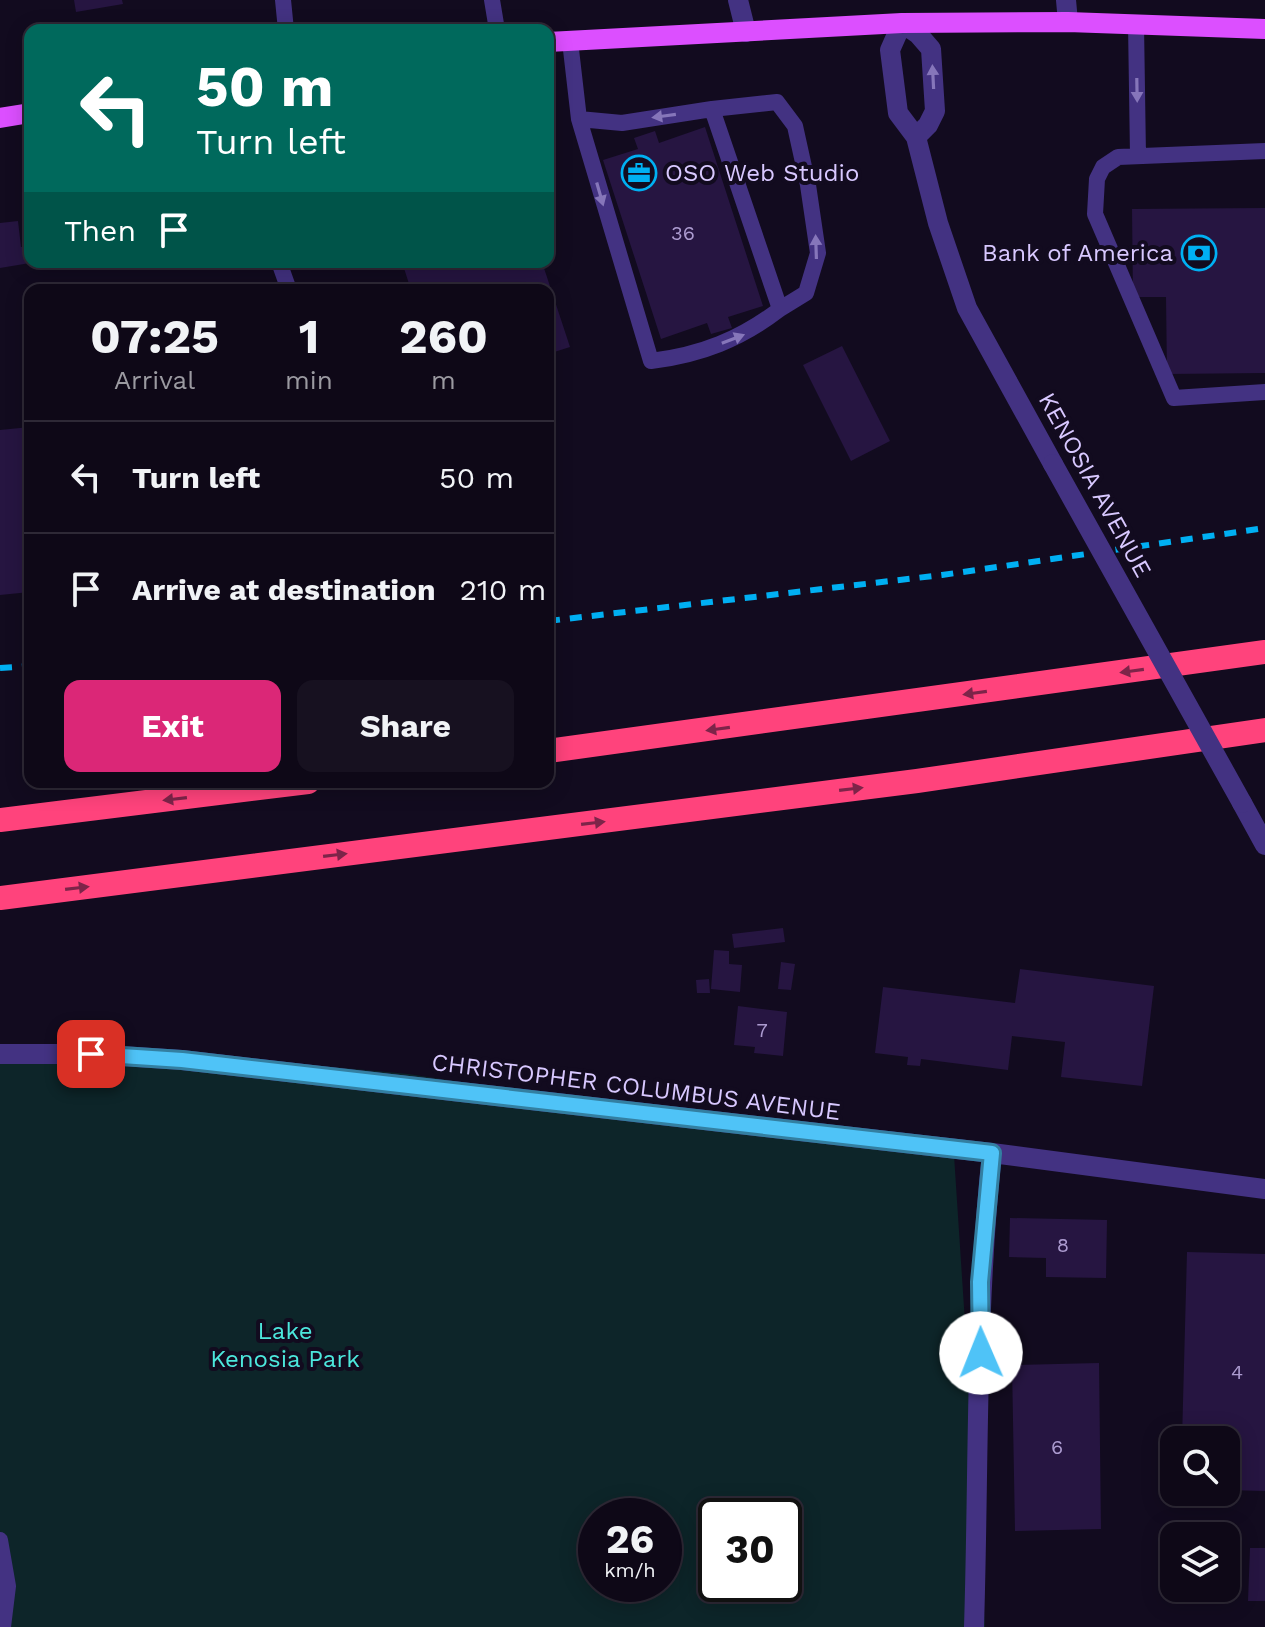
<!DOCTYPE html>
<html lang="en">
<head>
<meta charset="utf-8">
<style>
  :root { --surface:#0e0817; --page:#171120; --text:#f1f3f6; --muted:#9b9aa1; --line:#2e2936; --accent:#db2777 }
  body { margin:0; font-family:"Work Sans",sans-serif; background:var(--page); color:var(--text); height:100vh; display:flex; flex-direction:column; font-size:30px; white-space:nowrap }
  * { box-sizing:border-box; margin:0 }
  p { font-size:26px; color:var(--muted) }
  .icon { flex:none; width:44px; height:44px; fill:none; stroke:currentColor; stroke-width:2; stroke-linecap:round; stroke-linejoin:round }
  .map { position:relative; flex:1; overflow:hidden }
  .side { position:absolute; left:24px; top:284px; width:530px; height:504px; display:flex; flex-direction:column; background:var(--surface); border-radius:16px; box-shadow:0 4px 20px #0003,0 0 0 2px var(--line) }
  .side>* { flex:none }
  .top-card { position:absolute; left:24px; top:24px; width:530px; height:244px; border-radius:16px; box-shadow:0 4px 20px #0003,0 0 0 2px var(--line); background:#00695c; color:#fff; overflow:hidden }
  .controls { position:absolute; left:1160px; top:1426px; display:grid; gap:16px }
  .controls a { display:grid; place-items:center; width:80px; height:80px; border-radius:16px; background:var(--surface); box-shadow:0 4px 20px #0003,0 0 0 2px var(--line); font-size:40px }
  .speed { position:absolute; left:578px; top:1498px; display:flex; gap:16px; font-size:40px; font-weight:700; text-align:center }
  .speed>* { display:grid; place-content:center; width:104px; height:104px; border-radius:50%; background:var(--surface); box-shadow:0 4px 20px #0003,0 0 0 2px var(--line); line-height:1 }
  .speed small { font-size:20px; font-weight:400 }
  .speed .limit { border:4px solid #111; border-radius:12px; background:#fff; color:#111 }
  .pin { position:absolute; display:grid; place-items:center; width:68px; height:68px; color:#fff; margin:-34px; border-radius:16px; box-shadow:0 4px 12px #0006 }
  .me { position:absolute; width:88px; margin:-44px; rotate:359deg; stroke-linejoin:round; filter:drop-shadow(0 0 6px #0008) }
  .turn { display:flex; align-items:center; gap:28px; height:168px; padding:0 40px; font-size:36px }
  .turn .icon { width:104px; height:104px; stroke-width:2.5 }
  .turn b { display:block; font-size:56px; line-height:68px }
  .then { display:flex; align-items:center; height:76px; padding:0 40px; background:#0003; gap:16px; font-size:30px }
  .eta { display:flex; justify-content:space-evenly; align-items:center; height:136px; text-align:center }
  .eta b { font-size:48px; font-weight:700; line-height:56px }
  .action { display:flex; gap:16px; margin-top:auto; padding:16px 40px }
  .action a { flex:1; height:92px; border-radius:16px; background:var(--accent); color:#fff; font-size:32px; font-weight:700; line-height:92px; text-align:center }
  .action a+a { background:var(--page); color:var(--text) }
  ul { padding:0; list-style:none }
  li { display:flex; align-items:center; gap:24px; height:112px; padding:0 40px; border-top:2px solid var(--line) }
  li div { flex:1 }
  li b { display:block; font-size:30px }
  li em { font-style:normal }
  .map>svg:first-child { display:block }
  .green { fill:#0d2529; fill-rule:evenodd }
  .building { fill:#261541 }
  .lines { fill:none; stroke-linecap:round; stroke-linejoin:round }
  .service { stroke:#433282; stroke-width:16 }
  .minor { stroke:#433282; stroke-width:20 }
  .tertiary { stroke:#433282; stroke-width:20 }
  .primary { stroke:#dc4fff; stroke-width:20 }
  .motorway { stroke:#ff437c; stroke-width:24 }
  .rail { stroke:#00b0f3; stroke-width:6; stroke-dasharray:12 10; stroke-linecap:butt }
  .tertiary-bridge { stroke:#433282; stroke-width:20 }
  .oneway { fill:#8676ba }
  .oneway2 { fill:#7d2449 }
  .route-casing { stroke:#337fa1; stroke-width:20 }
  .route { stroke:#4fc3f7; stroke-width:14 }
  .labels { text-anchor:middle; stroke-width:8; stroke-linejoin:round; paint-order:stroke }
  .number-label { font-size:20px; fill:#ac9bd0 }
  .poi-label { font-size:24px; fill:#d8c8ff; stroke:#120b1f; text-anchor:start }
  .street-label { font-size:24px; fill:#d8c8ff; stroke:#120b1f }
  .park-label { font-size:24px; fill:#4ce7dc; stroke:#120b1f }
</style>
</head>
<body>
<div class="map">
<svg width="1265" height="1627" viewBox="0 0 1265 1627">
  <rect width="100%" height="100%" fill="#120b1f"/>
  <!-- green -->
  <path class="green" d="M130,1048L408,1074L954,1155L985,1627H0V1059ZM596,1516H664V1584H596ZM716,1516H784V1584H716Z"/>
  <!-- building -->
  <path class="building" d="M74,0H122L123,4L76,12Z
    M705,127L763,306L728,317L732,328L711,334L707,323L661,339L603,160L638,149L634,138L655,131L659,143Z
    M1265,208V373L1167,374L1166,297H1133L1132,209Z
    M18,221L21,247L30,246V263L0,268V223Z
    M402,262H542L570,347L548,354V290H411Z
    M842,346L890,441L851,461L803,365Z
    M30,427V592L0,595V430Z
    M783,928L785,942L734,948L732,934Z
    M714,950L729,951V964L742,965L740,992L711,989Z
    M781,962L795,964L791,990L778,989Z
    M1020,969L1154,986L1142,1086L1061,1077L1065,1042L1012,1036L1008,1070L921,1059L920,1066L907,1065L908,1057L875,1053L883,987L1015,1003Z
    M709,979L710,993H697L696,980Z
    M738,1006L787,1012L783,1056L754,1053L755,1047L734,1045Z
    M1010,1218L1107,1220L1106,1278L1046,1277V1258L1009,1257Z
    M1187,1252L1265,1254V1491L1226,1490V1440H1182Z
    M1099,1363L1101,1529L1015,1531L1012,1365Z
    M1250,1548H1265V1601H1248Z
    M1226,1562H1232V1596H1214V1588H1226Z"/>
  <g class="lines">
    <!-- service -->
    <path class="service" d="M283,0L286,30
      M492,0L497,30
      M1136,24L1138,156
      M570,41L579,119L651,361C701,355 741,339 780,309L712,109L622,123L579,119
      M712,109L777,102L795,126L808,185L818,253L806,293L780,309
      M1265,151L1118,157L1103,167L1097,179L1095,214L1174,398L1265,392
      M279,262L289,290
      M0,1540L8,1586L3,1627"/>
    <!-- minor -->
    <path class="minor" d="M738,0L746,32
      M1066,0L1068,22
      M0,1054H91L182,1060L992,1153L1265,1189
      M974,1627C979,1469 975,1310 992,1153"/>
    <!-- tertiary -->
    <path class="tertiary" d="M916,137L928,125L935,111L931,49L918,34L902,23L890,50L898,113L916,137L938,223L967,308L1053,464
      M1242,803L1265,845"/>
    <!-- primary -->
    <path class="primary" d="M548,42L902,23L1068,22L1265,29
      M0,118L30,113"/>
    <!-- motorway -->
    <path class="motorway" d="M548,751L1265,652
      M0,820L308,782
      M0,898L917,781L1265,730"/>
    <!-- rail -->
    <path class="rail" d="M548,621L942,575L1265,528
      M0,668L30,666"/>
    <!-- tertiary-bridge -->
    <path class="tertiary-bridge" d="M1053,464L1242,803"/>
  </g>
  <!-- one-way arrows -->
  <defs><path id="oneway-solid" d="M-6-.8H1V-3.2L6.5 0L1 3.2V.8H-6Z" transform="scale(2)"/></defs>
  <g class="oneway">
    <use href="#oneway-solid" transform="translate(933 77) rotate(-93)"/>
    <use href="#oneway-solid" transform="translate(1137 90) rotate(89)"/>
    <use href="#oneway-solid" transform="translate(664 116) rotate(172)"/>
    <use href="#oneway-solid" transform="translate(600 194) rotate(74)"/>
    <use href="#oneway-solid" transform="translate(816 247) rotate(-92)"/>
    <use href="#oneway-solid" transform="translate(733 339) rotate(-21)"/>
  </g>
  <g class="oneway2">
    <use href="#oneway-solid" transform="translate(1132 671) rotate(172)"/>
    <use href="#oneway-solid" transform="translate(975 693) rotate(172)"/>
    <use href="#oneway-solid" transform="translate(718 729) rotate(172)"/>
    <use href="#oneway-solid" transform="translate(851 789) rotate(-7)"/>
    <use href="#oneway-solid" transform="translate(175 799) rotate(173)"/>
    <use href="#oneway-solid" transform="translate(593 823) rotate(-7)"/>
    <use href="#oneway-solid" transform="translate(335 855) rotate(-7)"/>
    <use href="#oneway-solid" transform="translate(77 888) rotate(-7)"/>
  </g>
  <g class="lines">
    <!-- route casing -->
    <g class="route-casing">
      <path id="route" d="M91,1054L182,1060L992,1153L980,1282L981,1353"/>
    </g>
    <!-- route -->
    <use href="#route" class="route"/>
  </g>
  <!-- icons -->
  <defs>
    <g id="office-ring" transform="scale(1.8)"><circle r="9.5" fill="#120b1f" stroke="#00b0f3" stroke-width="1.5"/><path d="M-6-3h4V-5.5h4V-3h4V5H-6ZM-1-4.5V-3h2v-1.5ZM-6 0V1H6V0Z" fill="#00b0f3"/></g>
    <g id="bank-ring" transform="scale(1.8)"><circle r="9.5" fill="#120b1f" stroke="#00b0f3" stroke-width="1.5"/><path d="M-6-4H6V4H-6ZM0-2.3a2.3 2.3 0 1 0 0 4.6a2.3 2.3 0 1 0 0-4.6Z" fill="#00b0f3"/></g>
  </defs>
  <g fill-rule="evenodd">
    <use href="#office-ring" x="639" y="173"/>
    <use href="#bank-ring" x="1199" y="253"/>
  </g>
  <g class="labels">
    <!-- number labels -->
    <g class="number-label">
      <text x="683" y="240">36</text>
      <text x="762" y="1037">7</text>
      <text x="1063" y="1252">8</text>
      <text x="1237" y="1379">4</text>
      <text x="1057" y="1454">6</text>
    </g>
    <!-- poi labels -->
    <g class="poi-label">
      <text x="665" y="181">OSO Web Studio</text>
      <text x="1173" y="261" text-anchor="end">Bank of America</text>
    </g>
    <!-- street labels -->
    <g class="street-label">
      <text transform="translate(1095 485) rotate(61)" y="8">KENOSIA AVENUE</text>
      <text transform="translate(636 1087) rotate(7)" y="8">CHRISTOPHER COLUMBUS AVENUE</text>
    </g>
    <!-- park labels -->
    <g class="park-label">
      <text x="285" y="1339">Lake<tspan x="285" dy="28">Kenosia Park</tspan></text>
    </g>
  </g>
</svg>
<div class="controls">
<a><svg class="icon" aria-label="search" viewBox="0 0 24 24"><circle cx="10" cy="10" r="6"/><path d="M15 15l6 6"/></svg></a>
<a><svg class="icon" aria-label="layers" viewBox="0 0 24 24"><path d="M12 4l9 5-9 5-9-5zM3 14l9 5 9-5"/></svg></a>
</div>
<div class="speed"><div>26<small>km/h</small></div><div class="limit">30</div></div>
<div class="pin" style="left:91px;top:1054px;background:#d93025"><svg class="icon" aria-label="arrive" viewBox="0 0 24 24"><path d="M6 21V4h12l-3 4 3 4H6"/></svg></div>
<svg class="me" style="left:981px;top:1353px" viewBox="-20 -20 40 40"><circle r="19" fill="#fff"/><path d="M0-13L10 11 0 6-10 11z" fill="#4fc3f7"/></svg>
<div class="top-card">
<div class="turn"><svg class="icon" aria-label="left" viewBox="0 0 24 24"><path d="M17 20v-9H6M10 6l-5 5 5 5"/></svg><div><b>50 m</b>Turn left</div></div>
<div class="then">Then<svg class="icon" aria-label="arrive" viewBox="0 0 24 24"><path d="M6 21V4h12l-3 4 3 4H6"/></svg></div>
</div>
<section class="side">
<div class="eta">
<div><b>07:25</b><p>Arrival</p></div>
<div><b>1</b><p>min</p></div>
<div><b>260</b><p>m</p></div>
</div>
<ul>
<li><svg class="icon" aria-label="left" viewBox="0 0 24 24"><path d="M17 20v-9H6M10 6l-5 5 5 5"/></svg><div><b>Turn left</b></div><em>50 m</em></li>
<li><svg class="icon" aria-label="arrive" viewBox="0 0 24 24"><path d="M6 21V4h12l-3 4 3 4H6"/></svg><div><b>Arrive at destination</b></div><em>210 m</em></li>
</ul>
<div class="action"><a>Exit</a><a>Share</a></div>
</section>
</div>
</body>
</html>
